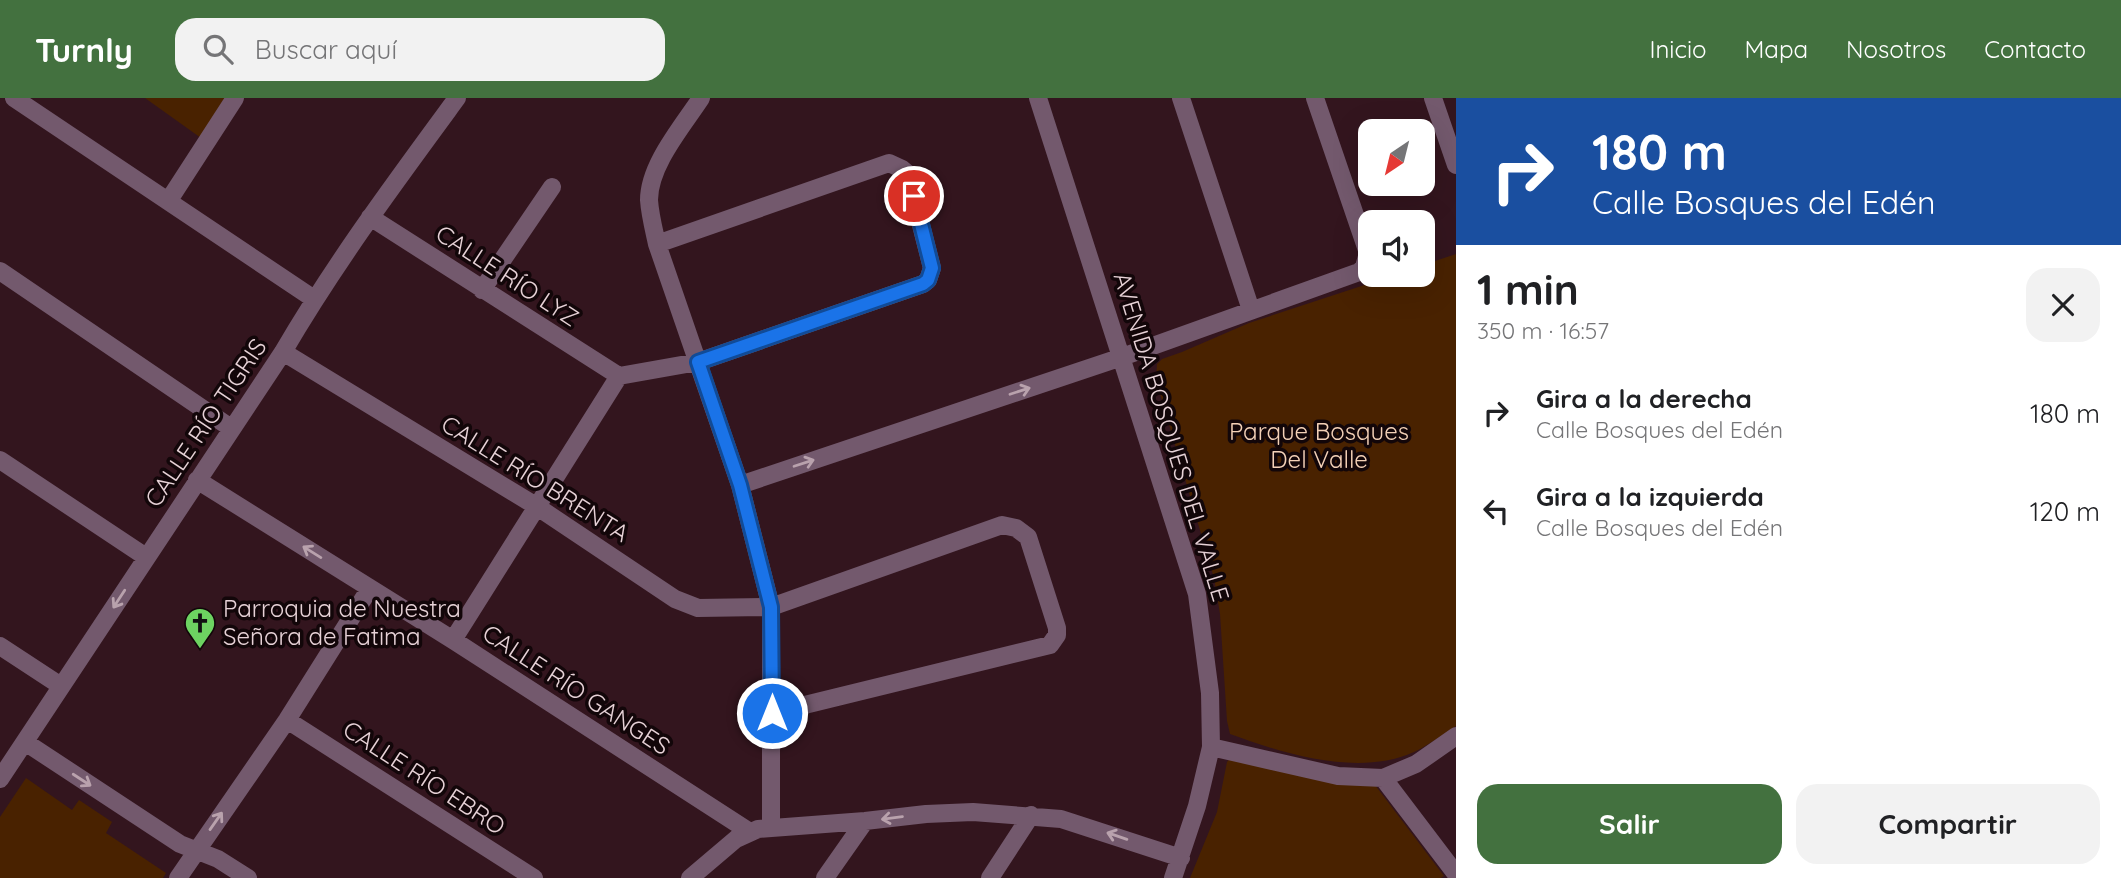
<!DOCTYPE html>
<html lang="es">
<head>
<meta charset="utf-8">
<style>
  :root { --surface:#fff; --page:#f2f2f2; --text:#202124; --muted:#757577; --accent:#43713f }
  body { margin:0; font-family:Quicksand,sans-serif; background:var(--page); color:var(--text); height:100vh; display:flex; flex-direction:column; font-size:26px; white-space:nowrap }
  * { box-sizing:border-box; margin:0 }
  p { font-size:23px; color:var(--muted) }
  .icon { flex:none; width:38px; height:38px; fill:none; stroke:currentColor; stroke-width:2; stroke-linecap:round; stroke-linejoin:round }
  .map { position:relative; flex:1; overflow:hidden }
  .side { display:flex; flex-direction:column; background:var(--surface); width:665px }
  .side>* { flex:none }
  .banner { background:#1a4fa0; color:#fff; overflow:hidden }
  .needle { width:46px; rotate:215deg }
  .fabs { position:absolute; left:1358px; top:21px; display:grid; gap:14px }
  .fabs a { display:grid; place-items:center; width:77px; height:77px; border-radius:14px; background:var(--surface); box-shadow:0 7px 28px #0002; font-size:35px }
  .pin { position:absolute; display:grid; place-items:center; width:60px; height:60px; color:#fff; margin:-30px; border:4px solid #fff; border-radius:50%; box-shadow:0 2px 7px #0007 }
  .me { position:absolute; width:77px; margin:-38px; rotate:0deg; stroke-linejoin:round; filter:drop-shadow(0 0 5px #0008) }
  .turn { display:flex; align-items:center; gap:24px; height:147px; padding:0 21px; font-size:32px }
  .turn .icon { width:91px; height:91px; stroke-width:2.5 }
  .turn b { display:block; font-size:49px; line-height:60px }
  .round { display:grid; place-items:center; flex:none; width:74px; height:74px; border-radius:21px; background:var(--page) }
  .head { display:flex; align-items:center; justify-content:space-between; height:119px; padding:0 21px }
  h1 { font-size:42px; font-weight:700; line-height:52px }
  .primary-button { display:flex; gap:14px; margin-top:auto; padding:14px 21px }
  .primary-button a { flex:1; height:80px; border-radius:21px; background:var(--accent); color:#fff; font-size:28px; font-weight:700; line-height:80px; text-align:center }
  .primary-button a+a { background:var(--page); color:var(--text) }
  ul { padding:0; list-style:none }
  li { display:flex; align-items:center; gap:21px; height:98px; padding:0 21px }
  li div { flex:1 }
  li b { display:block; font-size:26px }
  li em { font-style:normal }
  header { display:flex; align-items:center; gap:42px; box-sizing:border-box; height:98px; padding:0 35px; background:var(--accent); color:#fff }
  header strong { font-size:33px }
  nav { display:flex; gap:38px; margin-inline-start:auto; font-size:24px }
  .search { width:490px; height:63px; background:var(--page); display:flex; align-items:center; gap:18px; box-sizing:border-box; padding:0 24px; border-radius:21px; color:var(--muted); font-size:26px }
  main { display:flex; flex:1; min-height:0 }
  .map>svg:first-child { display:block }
  .green { fill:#492200 }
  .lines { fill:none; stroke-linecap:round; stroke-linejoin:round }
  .minor { stroke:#73596d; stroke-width:18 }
  .oneway { stroke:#b9a2ad }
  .route-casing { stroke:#114b97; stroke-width:18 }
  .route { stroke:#1a73e8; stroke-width:12 }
  .labels { text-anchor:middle; stroke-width:7; stroke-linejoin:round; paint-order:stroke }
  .street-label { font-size:24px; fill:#e7d2d7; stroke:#120609 }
  .park-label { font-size:24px; fill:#f4d1b7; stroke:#120609 }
  .poi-label { font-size:24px; fill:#e7d2d7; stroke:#120609; text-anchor:start }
</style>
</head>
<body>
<header>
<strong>Turnly</strong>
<div class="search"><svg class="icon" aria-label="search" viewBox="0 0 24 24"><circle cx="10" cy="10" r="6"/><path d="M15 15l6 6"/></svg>Buscar aquí</div>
<nav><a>Inicio</a><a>Mapa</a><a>Nosotros</a><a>Contacto</a></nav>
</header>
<main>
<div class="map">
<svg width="1456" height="780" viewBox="0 0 1456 780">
  <rect width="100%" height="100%" fill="#33151e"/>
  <!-- green -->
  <path class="green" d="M145,0H227L201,40Z
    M1456,156V628C1443,636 1429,647 1414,654C1358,679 1285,656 1230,636L1227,623L1220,516L1214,480L1156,282L1157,266L1162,261L1182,254L1249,225L1395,177H1423V167Z
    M1232,658L1372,683L1444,778L1441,780H1190L1217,714L1227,664Z
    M26,680L72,712L79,702L112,724L106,735L166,775L163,780H0V719Z"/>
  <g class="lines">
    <!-- minor -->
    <path class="minor" d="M14,0L314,201
      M701,0C682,29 649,67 649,102C650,117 654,132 657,146L740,387L771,509V729
      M1038,0L1197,496L1210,595L1211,649L1197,708L1173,780
      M1181,0L1251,212
      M1433,0L1456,67
      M169,102L235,0
      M370,119L619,278
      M0,173L231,330
      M482,192L552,89
      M283,254L536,408L675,501L698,510L771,509L1002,427L1016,430L1028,439L1057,530V537L1050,547L772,615
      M619,278L698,264L923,186L928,182L932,170L908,76L902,71L889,65L657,146
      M0,362L146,459
      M197,382L453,542L750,734
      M740,387L1122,259L1359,174L1364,169L1368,155L1315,0
      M453,542L619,278
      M0,548L61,588
      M287,622L534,780
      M25,644L180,746L218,761L248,780
      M1211,649L1338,678L1383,680L1416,666L1456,638
      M1383,680L1456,776
      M0,681L283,254C335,165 396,83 457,0
      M178,780L287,622L370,490
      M690,780L736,741L758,731L865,723L926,716L973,714L1061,721L1181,760
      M825,780L865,723
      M990,780L1031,717"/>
  </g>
  <!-- one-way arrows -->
  <defs><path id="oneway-shaft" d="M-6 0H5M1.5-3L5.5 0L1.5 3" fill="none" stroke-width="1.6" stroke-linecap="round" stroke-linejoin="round" transform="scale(1.75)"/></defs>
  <g class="oneway">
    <use href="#oneway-shaft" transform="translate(1020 293) rotate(-18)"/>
    <use href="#oneway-shaft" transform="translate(804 365) rotate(-18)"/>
    <use href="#oneway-shaft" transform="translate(312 454) rotate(-148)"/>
    <use href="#oneway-shaft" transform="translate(119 501) rotate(123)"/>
    <use href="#oneway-shaft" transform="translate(82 682) rotate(33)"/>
    <use href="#oneway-shaft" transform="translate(892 720) rotate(173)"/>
    <use href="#oneway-shaft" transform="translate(216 723) rotate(-55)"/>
    <use href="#oneway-shaft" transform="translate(1117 738) rotate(-161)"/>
  </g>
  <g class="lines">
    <!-- route casing -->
    <g class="route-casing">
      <path id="route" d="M772,615L771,509L740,387L698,264L923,186L928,182L932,170L914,98"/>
    </g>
    <!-- route -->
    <use href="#route" class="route"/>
  </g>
  <!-- icons -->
  <defs>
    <g id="church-pin" transform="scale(1.575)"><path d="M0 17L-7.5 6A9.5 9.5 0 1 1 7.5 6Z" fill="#6dd361" stroke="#120609"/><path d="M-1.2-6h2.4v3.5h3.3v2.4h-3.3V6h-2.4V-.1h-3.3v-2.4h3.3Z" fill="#111"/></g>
  </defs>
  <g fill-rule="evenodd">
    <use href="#church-pin" x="200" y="525"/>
  </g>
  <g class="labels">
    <!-- street labels -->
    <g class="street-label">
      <text transform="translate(507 178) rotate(33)" y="8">CALLE RÍO LYZ</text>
      <text transform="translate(206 325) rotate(-56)" y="8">CALLE RÍO TIGRIS</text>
      <text transform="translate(1171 339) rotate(73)" y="8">AVENIDA BOSQUES DEL VALLE</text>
      <text transform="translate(535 381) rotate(32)" y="8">CALLE RÍO BRENTA</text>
      <text transform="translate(576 592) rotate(33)" y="8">CALLE RÍO GANGES</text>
      <text transform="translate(424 680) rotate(33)" y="8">CALLE RÍO EBRO</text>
    </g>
    <!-- park labels -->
    <g class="park-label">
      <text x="1319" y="342">Parque Bosques<tspan x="1319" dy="28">Del Valle</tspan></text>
    </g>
    <!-- poi labels -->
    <g class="poi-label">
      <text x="223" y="519">Parroquia de Nuestra<tspan x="223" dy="28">Señora de Fatima</tspan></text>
    </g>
  </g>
</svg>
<div class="fabs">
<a><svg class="needle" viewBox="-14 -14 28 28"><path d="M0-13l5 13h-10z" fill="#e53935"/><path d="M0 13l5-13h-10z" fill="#757577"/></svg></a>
<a><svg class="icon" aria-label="sound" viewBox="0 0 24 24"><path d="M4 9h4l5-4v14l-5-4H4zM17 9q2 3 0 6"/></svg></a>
</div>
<div class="pin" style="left:914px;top:98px;background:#d93025"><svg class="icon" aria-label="arrive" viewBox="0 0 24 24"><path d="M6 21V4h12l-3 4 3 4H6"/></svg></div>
<svg class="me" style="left:772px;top:615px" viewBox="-20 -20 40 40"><circle r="17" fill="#1a73e8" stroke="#fff" stroke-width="3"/><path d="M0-11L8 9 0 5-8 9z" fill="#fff"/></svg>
</div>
<section class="side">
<div class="banner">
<div class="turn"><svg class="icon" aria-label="right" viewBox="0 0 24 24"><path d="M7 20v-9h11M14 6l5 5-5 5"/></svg><div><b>180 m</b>Calle Bosques del Edén</div></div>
</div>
<div class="head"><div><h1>1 min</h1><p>350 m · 16:57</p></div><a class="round"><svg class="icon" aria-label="close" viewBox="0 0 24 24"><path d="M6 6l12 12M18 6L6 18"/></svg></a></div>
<ul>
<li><svg class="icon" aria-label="right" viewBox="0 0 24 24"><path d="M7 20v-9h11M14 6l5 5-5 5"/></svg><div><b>Gira a la derecha</b><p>Calle Bosques del Edén</p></div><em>180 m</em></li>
<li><svg class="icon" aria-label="left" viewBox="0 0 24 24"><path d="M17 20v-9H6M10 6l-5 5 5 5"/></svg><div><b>Gira a la izquierda</b><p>Calle Bosques del Edén</p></div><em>120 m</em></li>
</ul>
<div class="primary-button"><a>Salir</a><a>Compartir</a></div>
</section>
</main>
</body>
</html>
